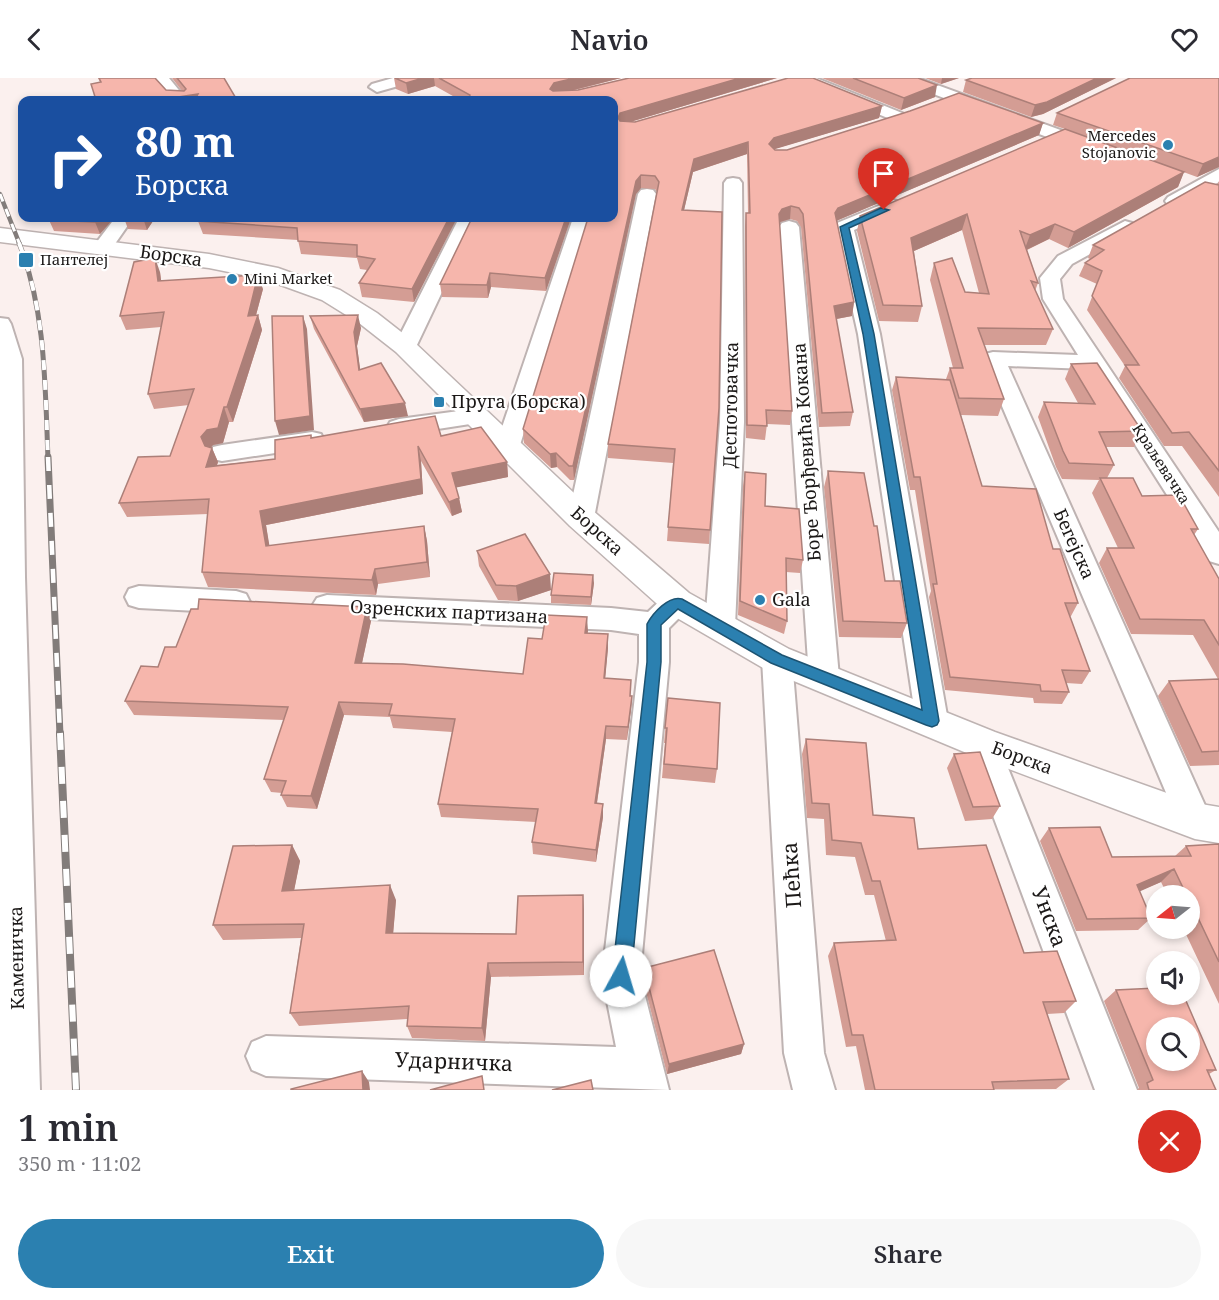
<!DOCTYPE html>
<html lang="en">
<head>
<meta charset="utf-8">
<style>
  :root { --surface:#fff; --page:#f7f7f7; --text:#2b2b33; --muted:#7c7c81; --accent:#2b80b0 }
  body { margin:0; font-family:"Noto Serif",serif; background:var(--page); color:var(--text); height:100vh; display:flex; flex-direction:column; font-size:22px; white-space:nowrap }
  * { box-sizing:border-box; margin:0 }
  p { font-size:20px; color:var(--muted) }
  .icon { flex:none; width:33px; height:33px; fill:none; stroke:currentColor; stroke-width:2; stroke-linecap:round; stroke-linejoin:round }
  .map { position:relative; height:1012px; overflow:hidden }
  .side { display:flex; flex-direction:column; background:var(--surface); flex:1 }
  .side>* { flex:none }
  .banner { position:absolute; left:18px; top:18px; width:600px; height:126px; border-radius:12px; box-shadow:0 3px 9px #0003; background:#1a4fa0; color:#fff; overflow:hidden }
  .needle { width:39px; rotate:253deg }
  .buttons { position:absolute; left:1146px; top:807px; display:grid; gap:12px }
  .buttons a { display:grid; place-items:center; width:54px; height:54px; border-radius:50%; background:var(--surface); box-shadow:0 3px 9px #0003; font-size:30px }
  .pin { position:absolute; display:grid; place-items:center; width:51px; height:51px; color:#fff; margin:-62px -26px; border-radius:50% 50% 50% 0; rotate:-45deg; box-shadow:0 0 6px #0007 }
  .pin .icon { rotate:45deg }
  .me { position:absolute; width:66px; margin:-33px; rotate:6deg; stroke-linejoin:round; filter:drop-shadow(0 0 4px #0008) }
  .turn { display:flex; align-items:center; gap:21px; height:126px; padding:0 18px; font-size:27px }
  .turn .icon { width:78px; height:78px; stroke-width:2.5 }
  .turn b { display:block; font-size:42px; line-height:51px }
  .round { display:grid; place-items:center; flex:none; width:63px; height:63px; border-radius:32px; background:var(--page) }
  .head { display:flex; align-items:center; justify-content:space-between; height:102px; padding:0 18px }
  h1 { font-size:36px; font-weight:600; line-height:45px }
  .button { display:flex; gap:12px; margin-top:auto; padding:12px 18px }
  .button a { flex:1; height:69px; border-radius:36px; background:var(--accent); color:#fff; font-size:24px; font-weight:600; line-height:69px; text-align:center }
  .button a+a { background:var(--page); color:var(--text) }
  header { display:flex; justify-content:space-between; align-items:center; height:78px; padding:0 18px; background:var(--surface); font-size:27px; font-weight:600 }
  .map>svg:first-child { display:block }
  .lines { fill:none; stroke-linecap:round; stroke-linejoin:round }
  .street-casing { stroke:#beb3b2; stroke-width:4 }
  .secondary-casing { stroke:#beb3b2; stroke-width:3 }
  .street { fill:#fff; fill-rule:evenodd }
  .secondary { fill:#fff; fill-rule:evenodd }
  .rail-far3-casing { stroke:#827c7a; stroke-width:4.5 }
  .rail-far2-casing { stroke:#827c7a; stroke-width:5 }
  .rail-far1-casing { stroke:#827c7a; stroke-width:7 }
  .rail-casing { stroke:#827c7a; stroke-width:8 }
  .rail-far3 { stroke:#fff; stroke-width:3; stroke-dasharray:8; stroke-linecap:butt }
  .rail-far2 { stroke:#fff; stroke-width:4; stroke-dasharray:10; stroke-linecap:butt }
  .rail-far1 { stroke:#fff; stroke-width:4.5; stroke-dasharray:14; stroke-linecap:butt }
  .rail { stroke:#fff; stroke-width:6; stroke-dasharray:17; stroke-linecap:butt }
  .wall { fill:#d49d94 }
  .shaded-wall { fill:#ac7f78 }
  .building { fill:#f6b6ac; stroke:#ac7f78; stroke-width:1.5; fill-rule:evenodd }
  .route { fill:#2b80b0; stroke:#1c5372; stroke-width:1.5 }
  .poi-dot { fill:#2b80b0; stroke:#fff; stroke-width:2 }
  .labels { text-anchor:middle; stroke-width:4.5; stroke-linejoin:round; paint-order:stroke }
  .far-poi-label { font-size:15px; fill:#1b1817; stroke:#fff; text-anchor:start }
  .far-street-label { font-size:15px; fill:#1b1817; stroke:#fff }
  .street-label { font-size:18px; fill:#1b1817; stroke:#fff }
  .poi-label { font-size:18px; fill:#1b1817; stroke:#fff; text-anchor:start }
  .near-street-label { font-size:21px; fill:#1b1817; stroke:#fff }
</style>
</head>
<body>
<header><svg class="icon" aria-label="back" viewBox="0 0 24 24"><path d="M15 5l-7 7 7 7"/></svg>Navio<svg class="icon" aria-label="heart" viewBox="0 0 24 24"><path d="M12 20l-8-8c-3-5 5-10 8-4 3-6 11-1 8 4z"/></svg></header>
<div class="map">
<svg width="1219" height="1012" viewBox="0 0 1219 1012">
  <rect width="100%" height="100%" fill="#fbf0ee"/>
  <g class="lines">
    <!-- street casing -->
    <g class="street-casing">
      <path id="street" d="M153,0H169L187,22H171Z
        M393,0H419L416,3L377,14L369,9L372,6Z
        M795,0H816L907,37L909,40L901,45L895,43L798,3Z
        M896,0H918L1096,65L1098,69L1096,73H1084L899,3Z
        M1219,91V104L1180,127H1168L1165,123L1168,119Z
        M733,100L739,101L742,105L744,344L735,548L730,556L720,559L710,556L705,548L720,344L724,105L727,101Z
        M647,111L653,112L656,116L594,440L590,447L581,449L572,447L568,440L638,116L641,112Z
        M893,122L900,124L902,128L900,132L854,152L880,256L948,643L943,653L932,656L921,653L916,643L858,256L834,149L837,145Z
        M115,140H133L110,173H96L93,169Z
        M459,140H477L416,269L413,274L405,276L397,274L394,269Z
        M573,140H591L520,367L517,373L508,375L499,373L496,367Z
        M789,143L796,145L799,149L839,599L835,608L824,611L813,608L809,599L779,149L782,145Z
        M1125,143L1132,145L1135,149L1132,153L1072,186L1060,201L1063,221L1219,454V486L1209,483L1087,291L1008,288L1212,743L1207,754L1195,759L1183,754L1178,743L982,281L985,276L993,274L1078,277L1043,221L1040,200L1058,178Z
        M0,240L8,241L11,246L22,281L25,499L40,1012H0Z
        M474,331L483,334L486,339L483,344L399,357L390,354L387,349L390,344L399,341Z
        M312,354L321,356L324,362L321,368L222,383L213,381L209,375L213,369L222,367Z
        M139,508L236,513L246,516L250,524L246,532L236,535L139,530L129,527L125,519L129,511Z
        M677,513L687,516L691,524L687,532L669,550V584L640,898L669,1012L266,998L252,992L246,978L252,964L266,958L616,969L602,898L639,584V556L611,552L327,539L317,536L312,528L317,520L327,517L611,530L648,534L667,516Z
        M777,569L788,572L792,581L824,975L835,1012H793L784,975L762,581L766,572Z
        M982,651L994,655L998,665L1137,1012H1095L966,665L970,655Z"/>
    </g>
    <!-- secondary casing -->
    <g class="secondary-casing">
      <path id="secondary" d="M0,150L209,176L278,190L340,212L377,235L414,264L592,432L689,515L789,571L995,654L1195,725L1219,729V765L1195,761L969,676L765,591L665,533L570,448L396,274L359,245L322,222L264,201L209,190L0,164Z"/>
    </g>
    <!-- street -->
    <use href="#street" class="street"/>
    <!-- secondary -->
    <use href="#secondary" class="secondary"/>
    <!-- rail-far3 casing -->
    <g class="rail-far3-casing">
      <path id="rail-far3" d="M0,116L20,167"/>
    </g>
    <!-- rail-far2 casing -->
    <g class="rail-far2-casing">
      <path id="rail-far2" d="M19,165C46,233 45,308 48,381"/>
    </g>
    <!-- rail-far1 casing -->
    <g class="rail-far1-casing">
      <path id="rail-far1" d="M48,379L60,657"/>
    </g>
    <!-- rail casing -->
    <g class="rail-casing">
      <path id="rail" d="M60,655L76,1012"/>
    </g>
    <!-- rail-far3 -->
    <use href="#rail-far3" class="rail-far3"/>
    <!-- rail-far2 -->
    <use href="#rail-far2" class="rail-far2"/>
    <!-- rail-far1 -->
    <use href="#rail-far1" class="rail-far1"/>
    <!-- rail -->
    <use href="#rail" class="rail"/>
  </g>
  <!-- wall -->
  <path class="wall" d="M98,0H155L166,12L182,13L172,0H224L237,22L100,4Z
    M394,0H621L571,13L777,0L630,44H635L882,28L879,40L774,71L775,72H787L1043,45L1039,57L836,143L854,224L852,238L836,241L853,334L850,348L819,349L801,149L797,143L790,141L780,144L779,145L792,333L790,347L767,346L765,362L746,360L745,148L746,135H748L747,76L693,94L684,132L710,452L709,466L667,463L673,385L608,380V366L657,114L655,111L641,110L636,116L574,402H570L557,389L551,390L524,365L523,351L614,140V22H460L435,8L408,16L396,11Z
    M822,0H918L935,19L901,32Z
    M925,0H959L941,6Z
    M1116,0L1043,36L1031,39L963,14L966,2Z
    M1057,35L1219,89L1197,99L1167,88L1184,94L1178,109L1068,170L1049,161L1027,172L1038,205L1035,213L1053,251L1046,267H984L1004,321L998,338L961,337L982,408L1053,471L1078,525L1071,538H1070L1090,593L1082,606L1066,605L1069,614L1062,626L1034,625L1033,620L945,612L929,519L931,513L915,412H910L892,312L896,299L946,301L950,290H953L930,202L934,185L965,214L979,215L962,152L914,173L922,228L918,244L879,243L857,153L860,138L1065,51L1053,47Z
    M1219,103V419L1182,368H1164L1119,300L1125,288L1087,232L1097,206L1079,198L1085,185L1090,181L1088,180L1093,167L1219,108L1217,107Z
    M51,140H114L100,156L54,153L49,142Z
    M124,140H155L147,152L128,151Z
    M201,140H457L414,224L362,219L359,205L367,192L360,191L357,180L301,176L298,162L203,156L198,143Z
    M472,140H571L546,213L491,209L488,220L442,219L440,206Z
    M160,194L161,203L263,211L256,237H258L262,252L233,344H229L223,365L213,367L211,369L212,370L218,384L217,387L275,381L311,357L312,360L441,358L507,384L508,399L456,409L459,420L462,434L452,438L421,383L423,416L266,447L269,468L424,448L427,463L430,499L378,506L376,517L208,509L202,494L208,436L127,439L119,425L170,378L189,327L154,331L148,316L161,249L126,252L120,238Z
    M310,238L361,250L357,268L360,291L408,338L364,344L314,251Z
    M1071,286L1142,353L1134,369H1106L1114,387L1107,400L1142,418L1198,451L1194,457L1219,501V687L1190,688L1158,618L1169,603L1218,601L1193,557L1131,556L1099,485L1107,470H1118L1092,415L1099,402L1062,401L1056,389L1038,339L1044,324L1078,325L1065,301Z
    M828,393L874,448L885,503L907,545L901,560L839,559L824,409Z
    M745,394L765,428L803,482L800,495L786,494L787,543L784,556L738,537L743,408Z
    M477,473L551,512L518,523L498,522L479,488Z
    M594,505L591,527L551,525V517Z
    M371,543L362,585L523,596L542,561L587,555L608,556V570L605,600L632,618L631,631L627,662L606,661L597,725L603,739L596,784L533,776L532,764L536,744L441,739L438,726L452,654L393,650L390,639L344,637L317,731L287,729L281,717L282,715L271,714L264,701L284,642L134,637L125,623L176,569Z
    M668,620L717,691L715,705L662,700L665,665H664Z
    M806,661L873,737L918,771L1024,875L1076,923L1064,935L1047,936L1069,1001L1056,1011L865,1012L856,968L846,969L828,878L834,865L886,863L874,817H865L855,779L826,777L824,741L807,740L802,676Z
    M954,676L1000,728L992,741L965,743L947,690Z
    M1049,750L1112,779L1175,778L1186,768L1219,766V926L1183,850H1190V818H1168L1161,804L1139,813L1151,840L1138,852L1076,853L1040,763Z
    M292,767L300,783L294,812L396,822L393,855L516,856L583,817L584,897L491,899L485,963L412,960L407,948V941L299,948L290,935L301,860L223,862L213,847Z
    M644,890L744,966L741,976L667,996L643,902Z
    M1116,912L1216,992L1209,996L1216,1012H1137L1139,1010L1104,923Z"/>
  <!-- shaded-wall -->
  <path class="shaded-wall" d="M423,0H434L435,8L408,16L406,5Z
    M575,0H621L554,17L550,11L554,5Z
    M740,0H777L620,47L618,40L620,35Z
    M942,0H959L941,6Z
    M1097,0H1116L1043,36L1031,39L1035,27Z
    M937,7L935,19L901,32L904,20Z
    M198,16L200,22H159Z
    M882,28L879,40L772,72L769,66L774,60Z
    M1043,45L1039,57L836,143L835,135L838,130Z
    M748,64L747,76L693,94L681,145L682,132L694,81Z
    M1219,79V89L1197,99L1203,86Z
    M1184,94L1178,109L1068,170L1074,154Z
    M641,97V110L636,116L574,402L573,388L636,103Z
    M791,128L790,141L780,144L777,149L779,136L782,131Z
    M967,136L962,152L907,176L911,160Z
    M99,140H114L100,156L95,144Z
    M143,140H155L147,152Z
    M449,140H457L414,224L412,211Z
    M566,140H571L546,213L545,200Z
    M1055,146L1049,161L1024,173L1030,157Z
    M155,180L160,194L163,217L158,203Z
    M490,195L491,209L488,220L487,207Z
    M258,197L263,211L252,252L248,238Z
    M854,224L852,238L831,242L834,228Z
    M258,237L262,252L233,344L227,329Z
    M358,237L361,250L357,268L362,305L359,292L354,254Z
    M303,238L307,251L314,352L279,357L275,343Z
    M405,325L408,338L364,344L360,331Z
    M224,329L229,344L223,365L213,367L207,374L201,359Z
    M418,368L421,383L423,416L266,447L272,483L266,468L260,433Z
    M212,370L218,384L212,403L206,389Z
    M556,375L557,389L551,390L550,376Z
    M507,384L508,399L454,410L452,395Z
    M459,420L462,434L452,438L449,424Z
    M424,448L427,463L430,499L427,484Z
    M375,491L378,506L376,517L372,502Z
    M550,496L551,512L518,523L516,508Z
    M593,497L594,505L591,527V519Z
    M367,529L371,543L359,599L355,585Z
    M587,539L588,553L586,569L585,555Z
    M608,556V570L604,614V600Z
    M632,618L631,631L627,662L628,649Z
    M339,624L344,637L317,731L311,718Z
    M606,648V661L595,738V725Z
    M603,726V739L596,784V772Z
    M292,767L300,783L291,828L282,813Z
    M1174,791L1161,804L1125,820L1137,807Z
    M390,807L396,822L392,869L386,855Z
    M583,817L584,832V897L583,884Z
    M488,885L491,899L485,963L482,950Z
    M744,966L741,976L667,996L669,986Z
    M362,993L369,1004L370,1012H363Z"/>
  <!-- building -->
  <path class="building" d="M99,0H155L166,12L184,13L186,11L177,0H224L237,22H195L198,16L159,22H96L91,6L101,4Z
    M395,0H423L406,5Z
    M439,0H575L554,5L550,11L553,13L578,12L629,0H740L620,35L618,40L620,43L635,44L788,0H813L882,28L774,60L769,66L775,72H787L910,33L959,15L1043,45L838,130L835,135L854,224L834,228L853,334L822,335L803,136L799,130L791,128L782,131L779,136L792,333L766,332L767,348L747,347L746,135H750L748,64L694,81L682,132L722,134L719,330L710,452L668,449L675,371L608,366L659,104L655,98L641,97L636,103L573,388H569L556,375L550,376L523,351L588,140H614V22H468L470,17Z
    M853,0H918L937,7L904,20Z
    M972,0H1097L1047,24L1035,27L966,2Z
    M1130,0H1219V79L1203,86L1057,35Z
    M1065,51L1184,94L1074,154L1055,146L1030,157L1020,153L1038,205L1031,203L1053,251L978,250L1004,321L959,320L950,290H963L934,185L952,180L965,214L989,216L967,136L911,160L922,228L883,227L860,138Z
    M1205,104L1219,107V393L1189,354L1172,355L1125,287H1139L1092,218L1102,193L1085,185L1104,172L1093,167Z
    M51,140H99L95,144L49,142Z
    M201,140H449L412,211L359,205L375,181L357,178V167L298,163L297,150L198,143Z
    M472,140H566L545,200L490,195L487,207L440,206Z
    M155,180L158,203L258,197L248,238L258,237L227,329H224L218,350L207,352L201,359L205,368L212,370L206,389L275,381V362L311,357V360L435,338L441,358L481,349L507,384L452,395L459,420L449,424L418,368L421,401L260,433L266,468L424,448L427,484L375,491L372,502L202,494L209,421L119,425L138,379L170,378L194,311L148,316L164,234L120,238L134,184Z
    M358,237L354,254L359,292L381,285L405,325L360,331L310,238Z
    M272,238H303L310,338L275,343Z
    M1097,285L1142,353L1099,354L1114,387L1069,385L1063,373L1044,324L1095,326L1071,286Z
    M896,299L950,302L982,408L1036,411L1053,471H1060L1078,525H1065L1090,593L1062,592L1069,614L1041,613L1040,607L950,599L933,506H937L920,399H914Z
    M828,393L864,395L874,448H877L885,503H900L907,545L843,543Z
    M745,394L766,396L765,428L799,431L803,482L786,480L787,543L740,523Z
    M1100,400H1133L1142,418L1179,417L1198,451H1191L1219,501V567L1204,542L1140,541L1107,470H1134Z
    M525,456L550,496L516,508L496,507L477,473Z
    M554,495L593,497L591,519L551,517Z
    M199,521L367,529L355,585L403,586L523,596L528,560L542,561L546,537L587,539L585,555L608,556L604,600L631,602L630,618H632L628,649L606,648L595,725L603,726L596,772L532,764L538,731L438,726L455,641L389,637L392,626L339,624L311,718L281,717L286,703L264,701L288,629L125,623L141,588L158,589L165,569H176L191,531H198Z
    M1219,601V673L1202,674L1169,603Z
    M668,620L720,625L717,691L664,686L667,650H665Z
    M806,661L866,665L873,737L914,740L918,771L986,767L1024,875L1057,873L1076,923L1043,924L1069,1001L992,1004L994,1012H875L863,957H852L834,865L896,862L880,803H872L861,765L832,762L829,726L812,725Z
    M980,674L1000,728L973,729L954,676Z
    M1100,749L1112,779L1191,778L1186,768L1219,766V884L1190,823V818H1187L1174,791L1137,807L1151,840L1087,841L1049,750Z
    M292,767L282,813L390,807L386,855L516,856L518,818L583,817V884L488,885L482,950L407,948L409,928L290,935L304,846L213,847L233,768Z
    M714,872L744,966L669,986L644,890Z
    M1156,910V916H1183L1216,992H1207L1216,1012H1149L1147,1005L1153,1002L1116,912ZM1156,950H1190V982H1156Z
    M362,993L363,1012H291V1011Z
    M482,998L484,1012H430Z
    M591,1002L593,1012H552Z"/>
  <!-- route -->
  <path class="route" d="M881,130L889,132L849,150L874,256L939,643L937,647L932,649L926,647L771,585L678,531L661,547V584L631,898L628,904L621,907L615,904L612,898L647,584V546C653,535 669,517 682,521L782,577L922,632L863,256L840,149Z"/>
  <!-- markers -->
  <g class="poi-dot">
    <circle cx="1168" cy="67" r="6"/>
    <rect x="18" y="174" width="16" height="16" rx="3"/>
    <circle cx="232" cy="201" r="6"/>
    <rect x="433" y="318" width="12" height="12" rx="3"/>
    <circle cx="760" cy="522" r="6"/>
  </g>
  <g class="labels">
    <!-- far-poi labels -->
    <g class="far-poi-label">
      <text x="1156" y="63" text-anchor="end">Mercedes<tspan x="1156" dy="17">Stojanovic</tspan></text>
      <text x="40" y="187">Пантелеј</text>
      <text x="244" y="206">Mini Market</text>
    </g>
    <!-- far-street labels -->
    <g class="far-street-label">
      <text transform="translate(1161 386) rotate(57)" y="5">Краљевачка</text>
    </g>
    <!-- street labels -->
    <g class="street-label">
      <text transform="translate(171 178) rotate(8)" y="6">Борска</text>
      <text transform="translate(731 327) rotate(-89)" y="6">Деспотовачка</text>
      <text transform="translate(807 374) rotate(-94)" y="6">Боре Ђорђевића Кокана</text>
      <text transform="translate(597 453) rotate(42)" y="6">Борска</text>
      <text transform="translate(1074 466) rotate(66)" y="6">Бегејска</text>
      <text transform="translate(449 534) rotate(3)" y="6">Озренских партизана</text>
      <text transform="translate(1022 680) rotate(20)" y="6">Борска</text>
      <text transform="translate(17 880) rotate(-91)" y="6">Каменичка</text>
    </g>
    <!-- poi labels -->
    <g class="poi-label">
      <text x="451" y="330">Пруга (Борска)</text>
      <text x="772" y="528">Gala</text>
    </g>
    <!-- near-street labels -->
    <g class="near-street-label">
      <text transform="translate(792 797) rotate(-94)" y="7">Пећка</text>
      <text transform="translate(1049 839) rotate(69)" y="7">Унска</text>
      <text transform="translate(454 984) rotate(2)" y="7">Ударничка</text>
    </g>
  </g>
</svg>
<div class="buttons">
<a><svg class="needle" viewBox="-14 -14 28 28"><path d="M0-13l5 13h-10z" fill="#e53935"/><path d="M0 13l5-13h-10z" fill="#7c7c81"/></svg></a>
<a><svg class="icon" aria-label="sound" viewBox="0 0 24 24"><path d="M4 9h4l5-4v14l-5-4H4zM17 9q2 3 0 6"/></svg></a>
<a><svg class="icon" aria-label="search" viewBox="0 0 24 24"><circle cx="10" cy="10" r="6"/><path d="M15 15l6 6"/></svg></a>
</div>
<div class="pin" style="left:884px;top:132px;background:#d93025"><svg class="icon" aria-label="arrive" viewBox="0 0 24 24"><path d="M6 21V4h12l-3 4 3 4H6"/></svg></div>
<svg class="me" style="left:621px;top:898px" viewBox="-20 -20 40 40"><circle r="19" fill="#fff"/><path d="M0-13L10 11 0 6-10 11z" fill="#2b80b0"/></svg>
<div class="banner">
<div class="turn"><svg class="icon" aria-label="right" viewBox="0 0 24 24"><path d="M7 20v-9h11M14 6l5 5-5 5"/></svg><div><b>80 m</b>Борска</div></div>
</div>
</div>
<section class="side">
<div class="head"><div><h1>1 min</h1><p>350 m · 11:02</p></div><a class="round" style="background:#d93025;color:#fff"><svg class="icon" aria-label="close" viewBox="0 0 24 24"><path d="M6 6l12 12M18 6L6 18"/></svg></a></div>
<div class="button"><a>Exit</a><a>Share</a></div>
</section>
</body>
</html>
